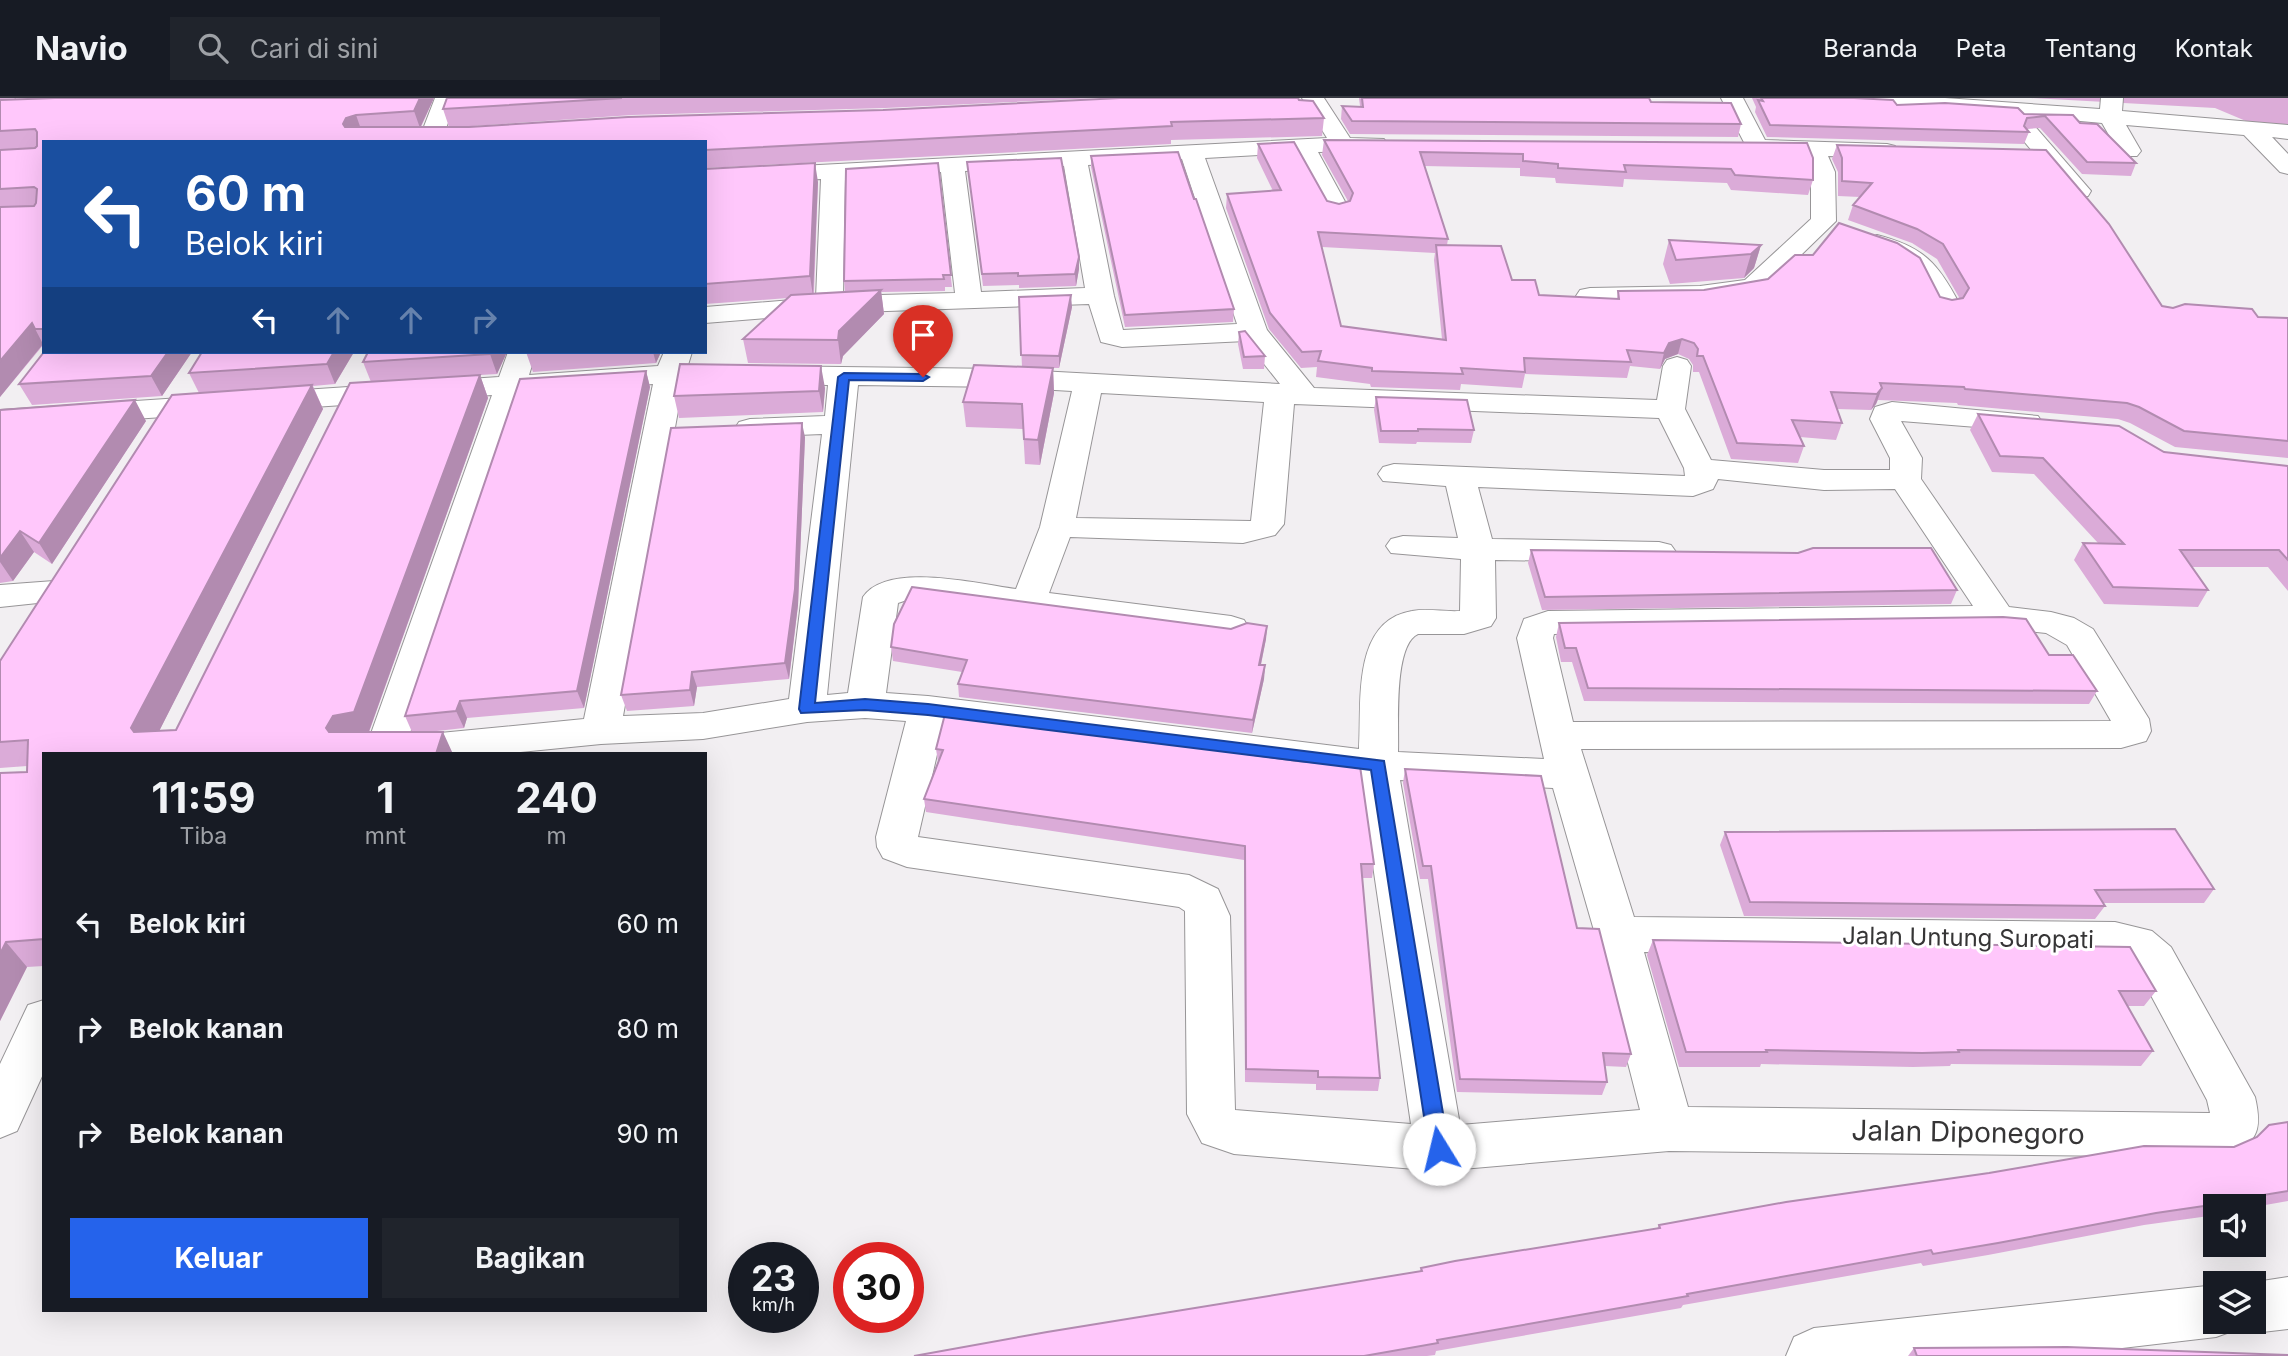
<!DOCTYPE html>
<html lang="id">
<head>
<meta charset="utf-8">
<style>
  :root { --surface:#171b24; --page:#20242c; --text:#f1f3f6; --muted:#9ea1a6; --line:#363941; --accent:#2563eb }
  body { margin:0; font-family:Inter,sans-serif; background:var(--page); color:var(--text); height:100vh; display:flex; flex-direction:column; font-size:26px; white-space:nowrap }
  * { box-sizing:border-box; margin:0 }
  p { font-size:23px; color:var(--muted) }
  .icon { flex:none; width:38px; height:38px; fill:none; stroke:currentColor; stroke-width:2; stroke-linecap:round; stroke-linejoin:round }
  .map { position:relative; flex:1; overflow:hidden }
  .panel { position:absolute; left:42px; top:654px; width:665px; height:560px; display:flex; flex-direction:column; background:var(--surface); border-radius:0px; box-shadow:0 7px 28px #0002 }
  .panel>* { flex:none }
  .guide { position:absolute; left:42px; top:42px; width:665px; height:214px; border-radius:0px; box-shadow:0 7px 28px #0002; background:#1a4fa0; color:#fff; overflow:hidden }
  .controls { position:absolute; left:2203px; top:1096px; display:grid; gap:14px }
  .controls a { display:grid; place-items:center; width:63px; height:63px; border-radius:0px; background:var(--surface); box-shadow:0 7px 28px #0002; font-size:35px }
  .speed { position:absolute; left:728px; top:1144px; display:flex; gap:14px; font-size:35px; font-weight:700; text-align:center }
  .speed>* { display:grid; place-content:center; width:91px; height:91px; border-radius:50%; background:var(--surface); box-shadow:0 7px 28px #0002; line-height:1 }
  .speed small { font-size:18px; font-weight:400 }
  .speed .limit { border:10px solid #d22; background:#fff; color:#111 }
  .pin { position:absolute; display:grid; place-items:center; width:60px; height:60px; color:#fff; margin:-72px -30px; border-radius:50% 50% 50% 0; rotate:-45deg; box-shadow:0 0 7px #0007 }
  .pin .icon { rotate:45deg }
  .me { position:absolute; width:77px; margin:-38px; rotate:351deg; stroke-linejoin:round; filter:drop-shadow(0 0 5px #0008) }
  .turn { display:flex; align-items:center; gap:24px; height:147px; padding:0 28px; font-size:32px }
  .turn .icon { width:91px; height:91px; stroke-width:2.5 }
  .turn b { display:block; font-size:49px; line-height:60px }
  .lanes { display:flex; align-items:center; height:66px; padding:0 28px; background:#0003; justify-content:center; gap:35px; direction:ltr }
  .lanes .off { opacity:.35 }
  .eta { display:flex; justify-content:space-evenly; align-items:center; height:119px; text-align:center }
  .eta b { font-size:42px; font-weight:700; line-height:49px }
  .action { display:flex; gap:14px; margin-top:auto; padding:14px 28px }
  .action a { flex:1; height:80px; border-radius:0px; background:var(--accent); color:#fff; font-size:28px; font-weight:700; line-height:80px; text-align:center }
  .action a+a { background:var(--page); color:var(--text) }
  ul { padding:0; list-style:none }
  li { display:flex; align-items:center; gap:21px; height:105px; padding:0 28px }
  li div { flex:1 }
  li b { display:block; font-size:26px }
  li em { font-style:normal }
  header { display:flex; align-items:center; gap:42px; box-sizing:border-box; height:98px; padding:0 35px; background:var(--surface); border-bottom:2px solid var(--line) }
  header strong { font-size:33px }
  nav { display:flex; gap:38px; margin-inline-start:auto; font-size:24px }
  .search { width:490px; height:63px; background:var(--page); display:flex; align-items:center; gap:18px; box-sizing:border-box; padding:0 24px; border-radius:0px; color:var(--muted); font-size:26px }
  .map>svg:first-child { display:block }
  .green { fill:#dcacd8 }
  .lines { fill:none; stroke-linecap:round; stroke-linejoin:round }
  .minor-casing { stroke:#979597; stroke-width:2 }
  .minor { fill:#fff; fill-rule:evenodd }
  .wall { fill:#dbabd8; fill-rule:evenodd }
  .shaded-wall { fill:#b28bb0 }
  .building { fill:#ffc7fb; stroke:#b28bb0; stroke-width:2 }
  .route { fill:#2563eb; stroke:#184099; stroke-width:2 }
  .labels { text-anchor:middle; stroke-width:6; stroke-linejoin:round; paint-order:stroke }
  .street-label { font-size:24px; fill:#363536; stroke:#fff }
  .near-street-label { font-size:28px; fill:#363536; stroke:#fff }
</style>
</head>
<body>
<header>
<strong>Navio</strong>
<div class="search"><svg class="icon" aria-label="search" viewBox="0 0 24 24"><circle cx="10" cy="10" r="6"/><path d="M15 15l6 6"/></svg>Cari di sini</div>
<nav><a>Beranda</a><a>Peta</a><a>Tentang</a><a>Kontak</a></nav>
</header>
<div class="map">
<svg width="2288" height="1258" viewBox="0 0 2288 1258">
  <rect width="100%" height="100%" fill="#f2eff2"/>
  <!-- green -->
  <path class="green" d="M2031,0H2288V27L2253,26L2215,10Z"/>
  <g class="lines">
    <!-- minor casing -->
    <g class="minor-casing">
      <path id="minor" d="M0,0H15L8,9L0,11Z
        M435,0H457L441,44H418Z
        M1302,0H1324L1350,40L1384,41L1387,46L1384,51L1376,53L1318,54L1349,111L1346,116L1337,118L1328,116L1295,55L1205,60L1267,232L1314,290L1657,302L1663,268L1667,262L1677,259L1687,262L1691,268L1685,311L1711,362L1824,372H1890V360L1870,321L1875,309L1892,304L2038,318L2042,324L2038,330L2027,333L1901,323L1922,360L1921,381L2009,509L2051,514L2074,520L2093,531L2149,621L2151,633L2146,643L2121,650L1581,651L1634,819L2115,824L2152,833L2171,849L2255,999C2263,1034 2257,1046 2222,1059L1669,1053L1439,1073L1234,1056L1202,1045L1187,1016L1185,813L1179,809L907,769L883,760L877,749L876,739L906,623L865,620L807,624L703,641L601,646L501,656H342L347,646L369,641L492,297L0,330V312L499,279L508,254H536L529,277L658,268L664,254H692L688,267L1002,271L1280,286L1246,243L1122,249L1101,244L1089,206L829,215L705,225V209L816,200L821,81L705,87V73L1327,40ZM1182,61L1237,226L1123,232L1114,198L1088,67ZM1064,68L1085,190L981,194L965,73ZM941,74L955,195L843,198L845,80ZM683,285L828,287L825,318L750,321L739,324L735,330L739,336L750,339L822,336L789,601L703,615L623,618ZM653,286L584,621L409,638L523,295ZM858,287L1002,289L1072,293L1040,429L1016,491C979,486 887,463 863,499L848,595L827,597ZM1101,295L1264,304L1251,423L1076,420ZM1294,306L1659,320L1684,370L1685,378L1394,366L1383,369L1378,376L1383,383L1446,388L1458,440L1403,438L1391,441L1386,448L1391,455L1461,461L1460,513C1444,514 1428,510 1412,513C1351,523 1362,605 1359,651L928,598L886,595L898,505L913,500L1231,542L1244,538L1249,530L1244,522L1231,518L1049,495L1070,439L1243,445L1275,437L1284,426ZM1718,381L1824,392L1895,391L1973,508L1548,513L1524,521L1517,540L1544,661L1398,654C1399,628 1393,547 1418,536H1464L1491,528L1496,520L1495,462L1659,464L1671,461L1676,454L1671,447L1659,444L1492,441L1478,389L1693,398L1713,391ZM1998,530L2046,535L2067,547L2111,623L1573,624L1553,540L1554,536ZM944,626L1360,679L1411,1026L1235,1012L1230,818L1218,791L1189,777L918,739ZM1400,682L1553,690L1595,836L1640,1012L1460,1027ZM1644,854L2124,861L2139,875L2207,1002L2210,1015L1688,1009Z
        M1721,0H1743L1765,42L1887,46L1895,48L1899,53L1895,58L1887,60L1828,58L1835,74L1836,123L1763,194L1744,199L1700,204L1590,206L1580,204L1576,198L1580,192L1590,190L1700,188L1745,182L1811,121V74L1804,57L1749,54Z
        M1815,0H1945L2100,11L2101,0H2123L2122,13L2288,27V41L2272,39L2288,56V76L2280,74L2244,37L2126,27L2141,53L2137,58H2121L2102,25L2026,18L2091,93L2088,98L2079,100L2070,98L2001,16L1826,7L1818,5Z
        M1877,137C1924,149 1938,165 1960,207L1956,213L1946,215L1936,213C1925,197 1921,177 1904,166C1892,158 1872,156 1864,145L1868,140Z
        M54,483L66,486L71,494L66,502L0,509V487Z
        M44,902V974L17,1033L0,1040V966L28,907Z
        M2288,1179V1231L2254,1235L2237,1228L2235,1232L2216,1239L2054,1258H1786L1794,1239L1814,1230L2216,1187V1223H2254V1185H2249Z"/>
    </g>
    <!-- minor -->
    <use href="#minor" class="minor"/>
  </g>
  <!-- wall -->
  <path class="wall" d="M0,0H33L0,1Z
    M55,0H434L421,29H449L443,11L447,0H1096L885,10L632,17L458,29L1299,2L1324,20L1322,38L1171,42V46L705,70V44H44V246L0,299V2Z
    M1359,0H1649L1651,4L1741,26L1738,39L1350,36L1341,21L1342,8H1360Z
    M1752,0H1854L1897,7L2024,16L2073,17L2080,25L2136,65L2131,78L2082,76L2040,30L2027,31L2029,34L2024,46L1767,39L1755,14L1756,9Z
    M1324,42L1807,45L1813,82L1808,97L1731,92L1727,85L1624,81L1623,89L1556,85L1555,80L1520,78V70L1424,68L1448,141L1447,147L1512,182L1539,197L1617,201L1618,193L1940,199L1952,202L1960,201L1937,161L1912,145L1848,122L1853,107L1860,99L1838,98V74L1832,61L1837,47L2162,208L2258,219L2288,220V360L2175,349L2130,325L2118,321L1958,307L1957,305L1878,302L1876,306L1871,312L1837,311L1842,325L1836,342L1800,339L1804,348L1798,365L1731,361L1699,274H1693V267L1689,261L1678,256L1665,261L1660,271L1630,268L1627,280L1525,276L1522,290L1461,286L1460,292L1371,289L1370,286L1316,279L1317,269L1301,270L1269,231L1226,110L1227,96L1273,93L1257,60L1258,46L1327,103L1339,106L1348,103L1322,57ZM1322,149L1435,155L1434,162L1442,241L1341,228Z
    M1091,58L1194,101L1234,211L1233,224L1125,229L1091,69Z
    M967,64L1079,159V171L1076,188L1019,190V187L983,188Z
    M938,65L952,189H945V193L881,194L884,216L843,258L841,266L748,265L743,241L788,200L705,206V71L818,84L814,195L845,194L844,183Z
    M1669,142L1761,147L1754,170L1744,180L1670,186L1663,166Z
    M1019,199L1072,209L1059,270H1053L1054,295L1040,367L1025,366L1023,331L966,329L963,304L1022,269Z
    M1239,234L1265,258L1264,271H1243L1238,246Z
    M192,254L162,298L32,307L19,286Z
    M202,254H354L335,286L313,288L323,311L159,633L176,632L371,284L363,264L507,254L497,276L480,277L488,300L369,634H412L405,618L646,273L650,289L584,610L467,620L464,630L428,634L44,656V868L27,869L0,923V675L27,674V668L0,670V563L199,295L189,275Z
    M526,254H661L656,265L533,274Z
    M825,290L823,314L679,320L674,298Z
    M1376,299L1474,332L1471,345L1417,344L1416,346L1379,345L1374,312Z
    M0,312L146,323L52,466L34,454L13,483L0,485Z
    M1978,316L2164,354L2288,368V493L2268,469H2192L2208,492L2198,509L2104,506L2074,462L2083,445H2098L2034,376L1992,374L1970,332Z
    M805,339L798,507L789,581L697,589L694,608L627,613L621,597Z
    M1531,452L1957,492L1951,506L1542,512L1528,465Z
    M1559,525L2049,557L2097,593L2089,606L1584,603L1572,564H1561L1556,539Z
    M1267,528L1266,541L1261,567H1265L1264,581L1252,635L959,599L958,586L962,574L893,563L891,549L1231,531Z
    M936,651L1247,656L1374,766L1372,780H1362L1380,980L1378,993L1316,992V986L1245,984L1244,762L926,714L924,701L938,664Z
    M1405,671L1577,830L1631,956L1626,969L1605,968L1607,984L1602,997L1457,994L1428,781H1420L1403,685Z
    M1725,734L2214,791L2204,805H2103L2105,808L2095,821L1744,818L1720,747Z
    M1653,842L2156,893L2144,908H2127L2153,953L2141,968L1951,966L1950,968L1913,969L1761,966L1760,969H1679L1647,857Z
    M2288,1024V1103L2254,1109V1108H2216V1117L2144,1127L1988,1157L1923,1168L1921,1165L1683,1207L1681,1210L1436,1253L1435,1257L1427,1258H914L1420,1173L1421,1170L1657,1131L1659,1127L2234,1049Z
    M1914,1250L2288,1258H1908Z"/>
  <!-- shaded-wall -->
  <path class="shaded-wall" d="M420,0H434L420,30L414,13Z
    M356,17L362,34L353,38L343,26L346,20Z
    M815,65L818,84L813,198L810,178Z
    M1761,147L1754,170L1744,180L1751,156Z
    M1079,159V171L1076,188L1075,176Z
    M881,192L884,216L843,258L841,266L838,242L839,233Z
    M1071,197L1072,209L1059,270V258Z
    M32,225L43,246L0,299V263Z
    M1682,241L1678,256L1665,261L1660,271L1664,255L1669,245Z
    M168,254H192L162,298L151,278Z
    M334,254H354L335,286L327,266Z
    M491,254H507L497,276L490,256Z
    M653,254H661L656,265Z
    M821,268L825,290L823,314L819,293Z
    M1053,270L1054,295L1040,367L1038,342Z
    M646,273L650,289L584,610L577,593Z
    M480,277L488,300L367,639L340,655L326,630Z
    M312,287L323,311L148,655L131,630Z
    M1882,290L1876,306L1871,312L1877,296Z
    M135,302L146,323L52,466L39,445Z
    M802,325L805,339L798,507L789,581L785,565Z
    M20,433L34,454L13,483L0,464V460Z
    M1267,528L1266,541L1258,580L1259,567Z
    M1265,567L1264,581L1252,635L1253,622Z
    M692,574L697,589L694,608L690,592Z
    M460,603L467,620L464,630L456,613Z
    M443,634L453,656H436Z
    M6,844L27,869L0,923V856Z"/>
  <!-- building -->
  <path class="building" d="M55,0H420L414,13L356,17L346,20L343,26L345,29H469L628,19L883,12L1120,0H1298L1299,2L1313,3L1324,20L1171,24L1172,28L705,52V44H44V231H35L32,225L0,263V109L34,108L36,105L37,91L34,89L0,91V52L35,50L37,48V34L35,31L0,33V2Z
    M447,0H622L443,11Z
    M1362,0H1649L1651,4L1731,5L1741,26L1352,23L1342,8L1363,9Z
    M1761,0H1854L1893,2L1897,7L1945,5L2018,10L2024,16L2073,17L2080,25L2097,26L2136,65L2087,64L2045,18L2027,20L2024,28L2029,34L1770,27L1758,2L1763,3Z
    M1324,42L1807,45L1813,60V82L1735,77L1731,71L1624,67L1626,74L1558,70V66L1523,63V56L1420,54L1448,141L1318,134L1341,228L1446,242L1436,147L1501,148L1512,182H1535L1539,197L1619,201L1618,193L1704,192L1768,181L1795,157H1813L1839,125L1897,145L1920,160L1940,199L1952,202L1963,200L1969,190L1943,146L1917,131L1853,107L1872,85L1842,83V60L1837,47L2046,52L2109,126L2162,208L2173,210L2185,206L2252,211L2258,219L2288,220V343L2184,333L2139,309L2127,305L1965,291L1964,289L1880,285L1882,290L1877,296L1831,294L1842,325L1792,322L1804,348L1737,345L1703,258H1697L1698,251L1694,245L1682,241L1669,245L1664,255L1627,252L1631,264L1524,260L1525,274L1461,270L1463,276L1372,273V270L1318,263L1321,253L1302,254L1270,215L1227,96L1281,92L1258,46L1294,44L1327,103L1339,106L1350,103L1353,95Z
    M1178,54L1194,101H1196L1234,211L1125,217L1091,58Z
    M1061,60L1079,159L1075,176L1018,178V175L982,176L967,64Z
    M815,65L810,178L705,186V71Z
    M938,65L951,177H943L944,181L844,183L846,71Z
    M1669,142L1761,147L1751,156L1676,162Z
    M881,192L839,233L838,242L743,241L791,197Z
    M1071,197L1059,258L1021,257L1019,199Z
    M1245,233L1265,258L1244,259L1239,234Z
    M44,254H168L151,278L19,286Z
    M202,254H334L327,266L189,275Z
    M368,254H491L490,256L363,264Z
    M680,266L821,268L819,293L674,298Z
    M974,267L1053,270L1038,342L1024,341L1022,306L963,304Z
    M646,273L577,593L460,603L456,613L405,618L520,281Z
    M480,277L354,614L333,618L326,630L329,634H443L436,656H44V841L6,844L0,856V675L27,674L28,642L0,644V563L172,297L312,287L131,630L134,634L176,632L350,285Z
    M1376,299L1467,302L1474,332L1418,331V333H1381Z
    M135,302L39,445L20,433L0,460V312Z
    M1978,316L2119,328L2164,354L2288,368V462L2279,452H2180L2208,492L2113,489L2083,445L2124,446L2043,360L2000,358Z
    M802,325L795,491L785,565L692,574L690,592L621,597L671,330Z
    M1813,450H1931L1957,492L1545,499L1531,452L1798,455Z
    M912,489L1231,531L1247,525L1267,528L1259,567H1265L1253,622L958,586L967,562L891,549L894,526Z
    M2003,519L2026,521L2049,557H2073L2097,593L1588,590L1576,550H1565L1559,525Z
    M945,616L1247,654L1246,656L1297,663L1360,668L1374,766H1361L1380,980L1318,979V973L1246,971L1245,748L924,701L943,652L936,651Z
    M1405,671L1541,678L1577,830L1599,831L1631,956L1603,955L1607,984L1460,981L1431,768H1423Z
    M2175,731L2214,791L2095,792L2105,808L1750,804L1725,734Z
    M1653,842L2130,849L2156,893H2119L2153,953L1958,952L1959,954L1922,955L1766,952L1767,954H1686Z
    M2288,1024V1093L2251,1099L2252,1101L2156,1115L1998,1145L1933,1156L1931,1152L1687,1196L1688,1198L1437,1242L1438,1245L1364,1258H914L1047,1234L1422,1173L1421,1170L1455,1163L1660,1130L1659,1127L1786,1104L1989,1075L2144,1048L2234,1049L2257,1039L2269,1027Z
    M2067,1249L2288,1257V1258H1917L1914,1250Z"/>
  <!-- route -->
  <path class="route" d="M844,275L923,276L929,279L923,283L849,282L815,605L865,601L928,606L1384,663L1449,1051L1446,1057L1439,1060L1432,1057L1429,1051L1371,672L928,617L865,612L801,615L799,611L838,279Z"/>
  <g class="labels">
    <!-- street labels -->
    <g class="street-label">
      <text transform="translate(1968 840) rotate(1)" y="8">Jalan Untung Suropati</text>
    </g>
    <!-- near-street labels -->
    <g class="near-street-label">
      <text transform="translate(1968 1034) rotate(1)" y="10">Jalan Diponegoro</text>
    </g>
  </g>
</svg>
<div class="controls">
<a><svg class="icon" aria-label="sound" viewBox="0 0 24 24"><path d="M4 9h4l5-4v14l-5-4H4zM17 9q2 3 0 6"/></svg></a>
<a><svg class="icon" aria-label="layers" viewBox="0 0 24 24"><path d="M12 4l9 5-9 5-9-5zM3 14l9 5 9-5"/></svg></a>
</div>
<div class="speed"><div>23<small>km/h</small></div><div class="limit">30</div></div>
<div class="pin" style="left:923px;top:279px;background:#d93025"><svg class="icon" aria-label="arrive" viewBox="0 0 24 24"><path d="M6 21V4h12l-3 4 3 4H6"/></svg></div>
<svg class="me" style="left:1439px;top:1051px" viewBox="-20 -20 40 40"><circle r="19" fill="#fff"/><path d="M0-13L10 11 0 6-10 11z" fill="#2563eb"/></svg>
<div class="guide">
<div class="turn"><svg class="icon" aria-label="left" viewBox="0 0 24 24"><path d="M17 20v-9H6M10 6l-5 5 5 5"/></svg><div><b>60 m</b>Belok kiri</div></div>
<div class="lanes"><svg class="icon" aria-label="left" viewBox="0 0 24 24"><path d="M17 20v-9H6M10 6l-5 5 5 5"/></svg><svg class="icon off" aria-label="ahead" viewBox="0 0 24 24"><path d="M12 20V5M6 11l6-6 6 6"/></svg><svg class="icon off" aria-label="ahead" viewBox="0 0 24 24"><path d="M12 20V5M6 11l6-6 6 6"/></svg><svg class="icon off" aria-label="right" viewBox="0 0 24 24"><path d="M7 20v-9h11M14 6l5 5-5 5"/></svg></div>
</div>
<section class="panel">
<div class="eta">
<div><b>11:59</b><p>Tiba</p></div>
<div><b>1</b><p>mnt</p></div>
<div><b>240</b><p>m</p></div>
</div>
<ul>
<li><svg class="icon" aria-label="left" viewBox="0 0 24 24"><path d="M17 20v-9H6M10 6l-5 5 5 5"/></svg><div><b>Belok kiri</b></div><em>60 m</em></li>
<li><svg class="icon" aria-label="right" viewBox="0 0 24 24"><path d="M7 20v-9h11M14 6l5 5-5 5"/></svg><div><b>Belok kanan</b></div><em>80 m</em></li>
<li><svg class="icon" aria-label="right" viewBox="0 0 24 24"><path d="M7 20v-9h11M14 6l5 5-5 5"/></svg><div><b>Belok kanan</b></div><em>90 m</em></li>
</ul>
<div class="action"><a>Keluar</a><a>Bagikan</a></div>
</section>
</div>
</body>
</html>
